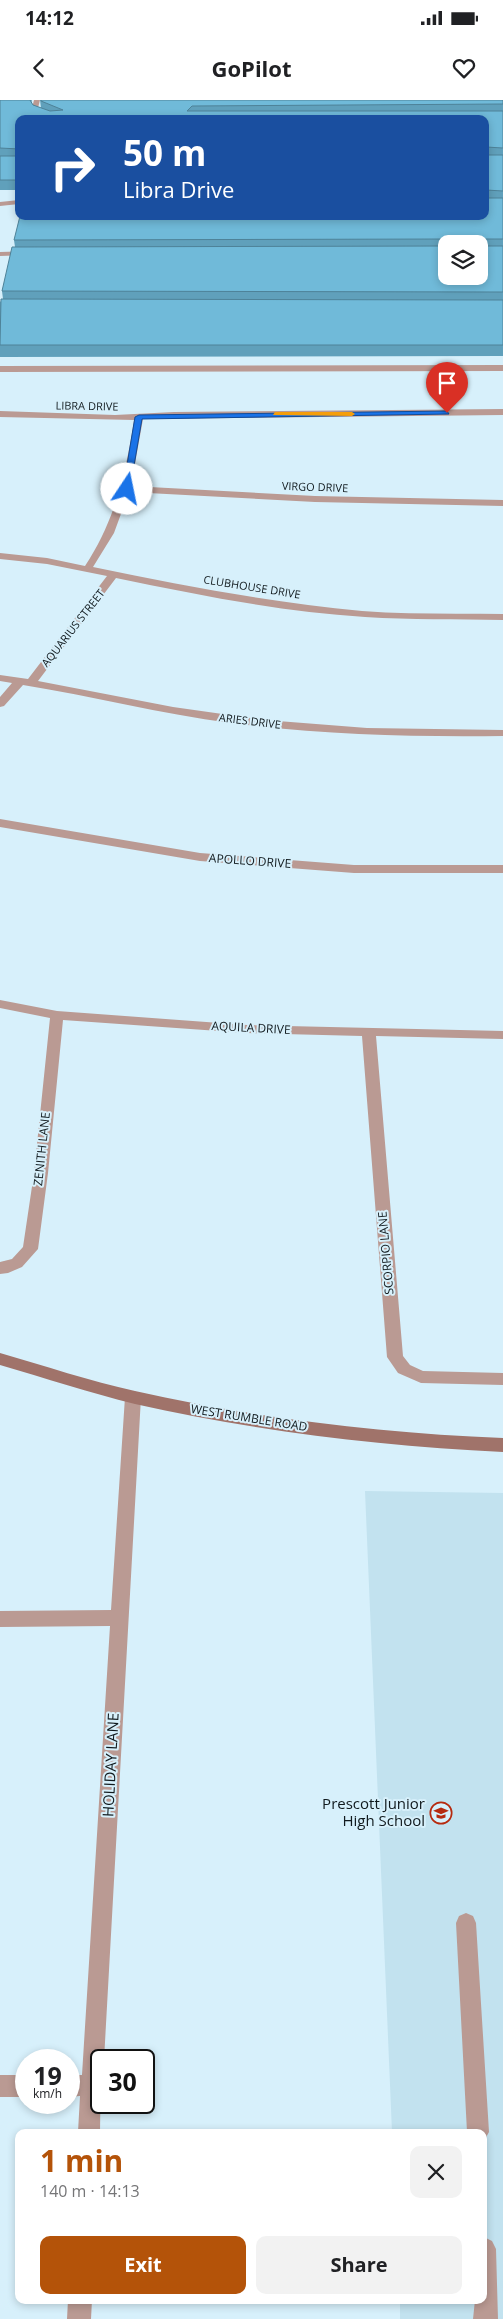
<!DOCTYPE html>
<html lang="en">
<head>
<meta charset="utf-8">
<style>
  :root { --surface:#fff; --page:#f2f2f2; --text:#202124; --muted:#757577; --accent:#b45309 }
  body { margin:0; font-family:"Open Sans",sans-serif; background:var(--page); color:var(--text); height:100vh; display:flex; flex-direction:column; font-size:19px; white-space:nowrap }
  * { box-sizing:border-box; margin:0 }
  p { font-size:16px; color:var(--muted) }
  .icon { flex:none; width:28px; height:28px; fill:none; stroke:currentColor; stroke-width:2; stroke-linecap:round; stroke-linejoin:round }
  .map { position:relative; flex:1; overflow:hidden }
  .drawer { position:absolute; left:15px; top:2029px; width:472px; height:175px; display:flex; flex-direction:column; background:var(--surface); border-radius:10px; box-shadow:0 2px 8px #0003 }
  .drawer>* { flex:none }
  .guide { position:absolute; left:15px; top:15px; width:474px; height:105px; border-radius:10px; box-shadow:0 2px 8px #0003; background:#1a4fa0; color:#fff; overflow:hidden }
  .buttons { position:absolute; left:438px; top:135px; display:grid; gap:10px }
  .buttons a { display:grid; place-items:center; width:50px; height:50px; border-radius:10px; background:var(--surface); box-shadow:0 2px 8px #0003; font-size:25px }
  .speed { position:absolute; left:15px; top:1949px; display:flex; gap:10px; font-size:25px; font-weight:700; text-align:center }
  .speed>* { display:grid; place-content:center; width:65px; height:65px; border-radius:50%; background:var(--surface); box-shadow:0 2px 8px #0003; line-height:1 }
  .speed small { font-size:12px; font-weight:400 }
  .speed .limit { border:2px solid #111; border-radius:8px; background:#fff; color:#111 }
  .pin { position:absolute; display:grid; place-items:center; width:42px; height:42px; color:#fff; margin:-51px -21px; border-radius:50% 50% 50% 0; rotate:-45deg; box-shadow:0 0 5px #0007 }
  .pin .icon { rotate:45deg }
  .me { position:absolute; width:55px; margin:-28px; rotate:11deg; stroke-linejoin:round; filter:drop-shadow(0 0 4px #0008) }
  .turn { display:flex; align-items:center; gap:18px; height:105px; padding:0 25px; font-size:22px }
  .turn .icon { width:65px; height:65px; stroke-width:2.5 }
  .turn b { display:block; font-size:35px; line-height:42px }
  .round { display:grid; place-items:center; flex:none; width:52px; height:52px; border-radius:10px; background:var(--page) }
  .head { display:flex; align-items:center; justify-content:space-between; height:85px; padding:0 25px }
  h1 { font-size:30px; font-weight:700; line-height:38px; color:var(--accent) }
  .primary-button { display:flex; gap:10px; margin-top:auto; padding:10px 25px }
  .primary-button a { flex:1; height:58px; border-radius:10px; background:var(--accent); color:#fff; font-size:20px; font-weight:700; line-height:58px; text-align:center }
  .primary-button a+a { background:var(--page); color:var(--text) }
  .status { display:flex; justify-content:space-between; align-items:center; height:35px; padding:0 25px; background:var(--surface); direction:ltr }
  .status svg { height:14px; fill:currentColor }
  header { display:flex; justify-content:space-between; align-items:center; height:65px; padding:0 25px; background:var(--surface); font-size:22px; font-weight:700 }
  .map>svg:first-child { display:block }
  .built { fill:#c2e2ef }
  .lines { fill:none; stroke-linecap:round; stroke-linejoin:round }
  .lane { fill:#ba9a93; fill-rule:evenodd }
  .street { fill:#ba9a93; fill-rule:evenodd }
  .secondary { fill:#a0736a; fill-rule:evenodd }
  .wall { fill:#60a0bb; fill-rule:evenodd }
  .building { fill:#70bad9; stroke:#4e8298 }
  .route { fill:#1a73e8; stroke:#114b97 }
  .slow { fill:#f59e0b }
  .labels { text-anchor:middle; stroke-width:4; stroke-linejoin:round; paint-order:stroke }
  .far-street-label { font-size:11px; fill:#111a1e; stroke:#d7f0fb }
  .street-label { font-size:12px; fill:#111a1e; stroke:#d7f0fb }
  .near-street-label { font-size:15px; fill:#111a1e; stroke:#d7f0fb }
  .near-poi-label { font-size:15px; fill:#111a1e; stroke:#d7f0fb; text-anchor:end }
</style>
</head>
<body>
<div class="status"><b>14:12</b><svg viewBox="0 0 49 12"><path d="M0 12V9h3v3zM5 12V6h3v6zM10 12V3h3v9zM15 12V0h3v12zM26 1h20v11H26zM47 4h2v5h-2z"/></svg></div>
<header><svg class="icon" aria-label="back" viewBox="0 0 24 24"><path d="M15 5l-7 7 7 7"/></svg>GoPilot<svg class="icon" aria-label="heart" viewBox="0 0 24 24"><path d="M12 20l-8-8c-3-5 5-10 8-4 3-6 11-1 8 4z"/></svg></header>
<div class="map">
<svg width="503" height="2219" viewBox="0 0 503 2219">
  <rect width="100%" height="100%" fill="#d7f0fb"/>
  <!-- built -->
  <path class="built" d="M365,1391L503,1393V2219H400V2200H484V2032H392Z"/>
  <g class="lines">
    <!-- lane -->
    <path class="lane" d="M33,151L34,153L30,155L0,156V152Z
      M503,265V271L0,272V266Z
      M466,1813L473,1816L476,1823L489,2032L484,2041V2032H467L456,1823L459,1816Z
      M484,2137L492,2141L496,2149L498,2219H473L475,2200H484Z"/>
    <!-- street -->
    <path class="street" d="M34,0H40L38,8L40,12L62,19H51L35,14L32,8Z
      M19,100V104L0,106V102Z
      M503,309V315L143,319L131,386L315,396L503,400V406L315,402L129,392L114,433L93,467C181,485 272,503 362,511C409,515 456,513 503,514V520C457,519 411,520 365,517C281,512 199,495 116,478L38,581L173,607L265,620L367,628L503,630V636C412,637 321,635 231,623C161,614 92,596 23,585L4,606L0,607V597L12,583L0,581V575L28,579L107,476L47,464L0,459V453L47,458L85,466C115,421 126,372 134,320L0,317V311L115,315L174,312Z
      M0,719L200,753L354,765H503V773H354L200,761L0,727Z
      M0,900L57,911L247,925L503,931V939L376,936L403,1256L410,1265L423,1271L503,1273V1285L421,1283L398,1273L387,1257L362,936L247,933L63,920L48,1073L38,1149L22,1167L8,1173L0,1174V1162L12,1159L23,1147L34,1073L50,918L0,908Z
      M133,1291L139,1293L141,1297L104,1960H101L100,2032H78L80,1996L69,1997V1975H82L110,1526L0,1527V1511L111,1510L125,1297L127,1293Z
      M0,1975H26V1997H0Z
      M68,2200H92L91,2219H67Z"/>
    <!-- secondary -->
    <path class="secondary" d="M0,1253C45,1266 90,1281 135,1291C256,1318 379,1333 503,1338V1352C379,1346 256,1331 135,1304C90,1293 45,1278 0,1265Z"/>
  </g>
  <!-- wall -->
  <path class="wall" d="M0,0H32L31,3L33,5L41,8L40,0H503V256L0,257V202L3,199L2,191L15,147L14,140L485,116L19,19V90H0ZM446,144H479L446,176Z"/>
  <!-- building -->
  <path class="building" d="M0,0H30L33,5L50,11L63,10L41,1V0H503V4L192,6L187,11H503V48L486,47L485,50V19H19V49L0,48Z
    M19,54V80H0V56H18Z
    M485,54L486,55H503V91L486,90L485,92Z
    M485,97L486,98H503V139H480L478,144H448L447,139L14,140L20,116H485Z
    M479,145L480,146H503V192L2,191L12,147L446,146V176H479Z
    M1,199L503,200V245H0Z"/>
  <!-- route -->
  <path class="route" d="M447,311L449,314L142,319L130,389L127,391L123,389L135,317L139,315Z"/>
  <!-- slow -->
  <path class="slow" d="M275,312H352L355,314L352,316L273,315Z"/>
  <!-- icons -->
  <defs>
    <g id="school-ring" transform="scale(1.125)"><circle r="9.5" fill="#d7f0fb" stroke="#b62a0f" stroke-width="1.5"/><path d="M0-5L7-2L0 1L-7-2ZM-4 1L0 2.5L4 1V4Q0 6-4 4Z" fill="#b62a0f"/></g>
  </defs>
  <g fill-rule="evenodd">
    <use href="#school-ring" x="441" y="1713"/>
  </g>
  <g class="labels">
    <!-- far-street labels -->
    <g class="far-street-label">
      <text transform="translate(87 306) rotate(1)" y="4">LIBRA DRIVE</text>
      <text transform="translate(315 387) rotate(2)" y="4">VIRGO DRIVE</text>
      <text transform="translate(252 487) rotate(9)" y="4">CLUBHOUSE DRIVE</text>
      <text transform="translate(73 528) rotate(-52)" y="4">AQUARIUS STREET</text>
      <text transform="translate(250 621) rotate(7)" y="4">ARIES DRIVE</text>
    </g>
    <!-- street labels -->
    <g class="street-label">
      <text transform="translate(250 761) rotate(4)" y="4">APOLLO DRIVE</text>
      <text transform="translate(251 928) rotate(3)" y="4">AQUILA DRIVE</text>
      <text transform="translate(42 1049) rotate(-84)" y="4">ZENITH LANE</text>
      <text transform="translate(386 1153) rotate(-95)" y="4">SCORPIO LANE</text>
      <text transform="translate(249 1318) rotate(9)" y="4">WEST RUMBLE ROAD</text>
    </g>
    <!-- near-street labels -->
    <g class="near-street-label">
      <text transform="translate(111 1665) rotate(-87)" y="5">HOLIDAY LANE</text>
    </g>
    <!-- near-poi labels -->
    <g class="near-poi-label">
      <text x="425" y="1709">Prescott Junior<tspan x="425" dy="17">High School</tspan></text>
    </g>
  </g>
</svg>
<div class="buttons">
<a><svg class="icon" aria-label="layers" viewBox="0 0 24 24"><path d="M12 4l9 5-9 5-9-5zM3 14l9 5 9-5"/></svg></a>
</div>
<div class="speed"><div>19<small>km/h</small></div><div class="limit">30</div></div>
<div class="pin" style="left:447px;top:313px;background:#d93025"><svg class="icon" aria-label="arrive" viewBox="0 0 24 24"><path d="M6 21V4h12l-3 4 3 4H6"/></svg></div>
<svg class="me" style="left:127px;top:389px" viewBox="-20 -20 40 40"><circle r="19" fill="#fff"/><path d="M0-13L10 11 0 6-10 11z" fill="#1a73e8"/></svg>
<div class="guide">
<div class="turn"><svg class="icon" aria-label="right" viewBox="0 0 24 24"><path d="M7 20v-9h11M14 6l5 5-5 5"/></svg><div><b>50 m</b>Libra Drive</div></div>
</div>
<section class="drawer">
<div class="head"><div><h1>1 min</h1><p>140 m · 14:13</p></div><a class="round"><svg class="icon" aria-label="close" viewBox="0 0 24 24"><path d="M6 6l12 12M18 6L6 18"/></svg></a></div>
<div class="primary-button"><a>Exit</a><a>Share</a></div>
</section>
</div>
</body>
</html>
